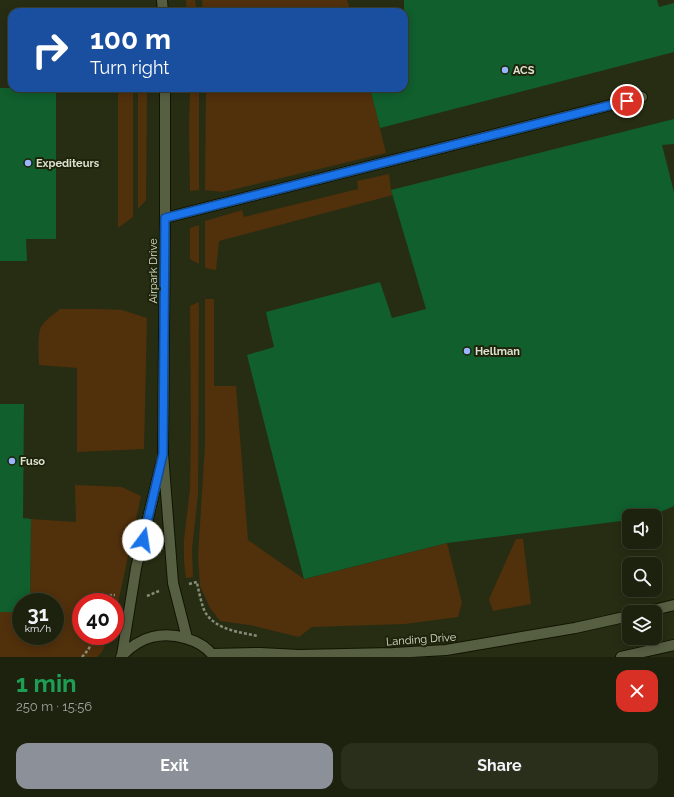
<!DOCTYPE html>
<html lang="en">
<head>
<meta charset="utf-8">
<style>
  :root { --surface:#1d220e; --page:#2a2f1c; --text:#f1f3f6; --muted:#a0a49e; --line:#3b3f2e; --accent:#8c9099 }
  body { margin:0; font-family:Raleway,sans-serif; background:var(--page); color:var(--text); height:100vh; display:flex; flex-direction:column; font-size:15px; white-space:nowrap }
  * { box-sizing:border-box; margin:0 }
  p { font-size:13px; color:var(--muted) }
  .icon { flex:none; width:22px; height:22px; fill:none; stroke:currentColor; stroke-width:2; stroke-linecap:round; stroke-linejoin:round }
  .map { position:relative; height:657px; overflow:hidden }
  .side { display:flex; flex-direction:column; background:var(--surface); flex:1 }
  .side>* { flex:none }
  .top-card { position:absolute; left:8px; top:8px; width:400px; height:84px; border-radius:12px; box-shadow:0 2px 10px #0003,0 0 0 1px var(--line); background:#1a4fa0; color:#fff; overflow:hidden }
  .buttons { position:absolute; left:622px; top:509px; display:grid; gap:8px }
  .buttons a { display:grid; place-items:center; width:40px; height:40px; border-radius:8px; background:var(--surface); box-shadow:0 2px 10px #0003,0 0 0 1px var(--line); font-size:20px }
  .speed { position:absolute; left:12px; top:593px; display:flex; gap:8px; font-size:20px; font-weight:700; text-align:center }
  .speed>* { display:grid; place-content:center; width:52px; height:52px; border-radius:50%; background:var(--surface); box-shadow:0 2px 10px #0003,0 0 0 1px var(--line); line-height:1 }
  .speed small { font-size:10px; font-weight:400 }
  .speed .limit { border:6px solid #d22; background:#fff; color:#111 }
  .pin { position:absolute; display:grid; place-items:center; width:34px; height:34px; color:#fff; margin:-17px; border:2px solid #fff; border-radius:50%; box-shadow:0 1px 4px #0007 }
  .me { position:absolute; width:44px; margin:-22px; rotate:14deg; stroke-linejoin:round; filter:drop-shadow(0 0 3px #0008) }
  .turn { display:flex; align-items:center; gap:14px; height:84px; padding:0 16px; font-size:18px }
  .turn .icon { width:52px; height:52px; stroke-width:2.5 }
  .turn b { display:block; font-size:28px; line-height:34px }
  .round { display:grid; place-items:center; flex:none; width:42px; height:42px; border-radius:12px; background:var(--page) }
  .head { display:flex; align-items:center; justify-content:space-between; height:68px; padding:0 16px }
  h1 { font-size:24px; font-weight:700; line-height:30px; color:#1e9e55 }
  .primary-button { display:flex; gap:8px; margin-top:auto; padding:8px 16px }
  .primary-button a { flex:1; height:46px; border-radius:12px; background:var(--accent); color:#fff; font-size:16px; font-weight:700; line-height:46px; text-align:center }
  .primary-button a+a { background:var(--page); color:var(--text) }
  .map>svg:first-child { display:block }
  .green { fill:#51300c }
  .building { fill:#105f2d }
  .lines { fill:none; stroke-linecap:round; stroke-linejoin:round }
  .lane-casing { stroke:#101500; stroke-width:12 }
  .secondary-casing { stroke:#101500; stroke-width:12 }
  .path { stroke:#878d78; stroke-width:2.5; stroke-dasharray:3 2; stroke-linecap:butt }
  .lane { stroke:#575f43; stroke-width:10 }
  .secondary { stroke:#575f43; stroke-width:10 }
  .route-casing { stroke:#114b97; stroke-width:10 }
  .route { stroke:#1a73e8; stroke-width:7 }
  .poi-dot { fill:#98b5fd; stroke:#1d2409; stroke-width:1.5 }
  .labels { text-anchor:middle; stroke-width:4; stroke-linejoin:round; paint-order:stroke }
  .poi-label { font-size:11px; font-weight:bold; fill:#dbe0d0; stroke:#1d2409; text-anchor:start }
  .street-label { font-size:11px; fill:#dbe0d0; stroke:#1d2409 }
</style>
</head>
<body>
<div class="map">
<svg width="674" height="657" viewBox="0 0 674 657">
  <rect width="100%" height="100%" fill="#272d13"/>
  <!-- green -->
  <path class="green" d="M186,0H195L197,12H187Z
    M202,0H347L351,12H203Z
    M118,88H133V217L118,228Z
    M138,88H147L146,200L138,209Z
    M190,88H199V190L190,191L189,126Z
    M206,88H370L386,153L223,192L205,190Z
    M389,174L391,190L393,195L219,241L216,270L205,268V221L242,210L244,217L358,189L357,181Z
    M199,225V264L190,259V228Z
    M205,299H214V386H236L248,540L304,579L447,543L462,603L458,617L405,624L312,627L299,637L250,625L220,621L210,608L200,586L198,557L205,444Z
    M199,302L198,493L192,550L193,577L186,578L184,562V540L190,489L191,428L190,306Z
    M60,309H98L122,310L147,318L144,449L77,452V368L39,365C39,356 37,335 41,327C45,320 54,314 60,309Z
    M75,485L122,487L141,496L115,617V602H81V636H109L102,652L97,657H0V612H21V636H55V602H30L31,519L76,522Z
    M516,539H523L531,604L493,611L489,599Z"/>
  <!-- building -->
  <path class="building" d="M404,0H657L659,7L674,3V52L380,128L370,88H404Z
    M0,88H56V239H26L27,261H0Z
    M674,119V144L662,145L674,192V506L651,516H629V520L447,543L304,579L247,355L274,347L266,312L380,282L392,318L426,309L391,190Z
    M0,404H24L23,518L31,519L30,602H21V612H0Z"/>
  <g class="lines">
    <!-- lane casing -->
    <g class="lane-casing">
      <path id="lane" d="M165,218L642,97"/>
    </g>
    <!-- secondary casing -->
    <g class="secondary-casing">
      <path id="secondary" d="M162,0L163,12
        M165,88V218L163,454L173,583L187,638
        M645,612L674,605
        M212,654L260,653L299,655L393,653L446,650L575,628L629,616
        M122,655L136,568L161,464
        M121,657C129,648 140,640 152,637C173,632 202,639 214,657
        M621,657L674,645"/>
    </g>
    <!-- path -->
    <path class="path" d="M189,584L197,582C198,589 202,606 205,612C216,630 239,632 258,636
      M147,596L159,591
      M109,602L111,595H115
      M82,657L88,650L96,636"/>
    <!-- lane -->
    <use href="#lane" class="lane"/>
    <!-- secondary -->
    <use href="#secondary" class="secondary"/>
  </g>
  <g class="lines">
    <!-- route casing -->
    <g class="route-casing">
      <path id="route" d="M143,540L163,454L165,218L627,101"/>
    </g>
    <!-- route -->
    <use href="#route" class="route"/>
  </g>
  <!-- markers -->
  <g class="poi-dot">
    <circle cx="505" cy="70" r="4"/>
    <circle cx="28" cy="163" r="4"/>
    <circle cx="467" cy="351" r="4"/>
    <circle cx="12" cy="461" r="4"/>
  </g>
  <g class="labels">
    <!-- poi labels -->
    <g class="poi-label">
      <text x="513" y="74">ACS</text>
      <text x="36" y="167">Expediteurs</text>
      <text x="475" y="355">Hellman</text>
      <text x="20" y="465">Fuso</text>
    </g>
    <!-- street labels -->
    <g class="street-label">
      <text transform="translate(153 271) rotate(-90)" y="4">Airpark Drive</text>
      <text transform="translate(421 639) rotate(-4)" y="4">Landing Drive</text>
    </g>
  </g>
</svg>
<div class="buttons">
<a><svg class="icon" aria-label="sound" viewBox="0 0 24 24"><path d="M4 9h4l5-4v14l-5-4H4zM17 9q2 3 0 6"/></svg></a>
<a><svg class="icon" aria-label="search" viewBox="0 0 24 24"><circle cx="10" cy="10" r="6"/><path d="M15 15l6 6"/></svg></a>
<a><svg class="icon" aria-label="layers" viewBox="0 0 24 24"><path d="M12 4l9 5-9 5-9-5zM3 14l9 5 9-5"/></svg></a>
</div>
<div class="speed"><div>31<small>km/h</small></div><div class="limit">40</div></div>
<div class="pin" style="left:627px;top:101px;background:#d93025"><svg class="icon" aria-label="arrive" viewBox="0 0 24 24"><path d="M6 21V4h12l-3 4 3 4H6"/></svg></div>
<svg class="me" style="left:143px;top:540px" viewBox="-20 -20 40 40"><circle r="19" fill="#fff"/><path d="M0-13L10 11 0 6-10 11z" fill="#1a73e8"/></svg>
<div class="top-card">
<div class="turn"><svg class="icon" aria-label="right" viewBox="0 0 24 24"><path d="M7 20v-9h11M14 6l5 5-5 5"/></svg><div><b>100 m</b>Turn right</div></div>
</div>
</div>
<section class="side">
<div class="head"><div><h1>1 min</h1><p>250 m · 15:56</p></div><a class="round" style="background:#d93025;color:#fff"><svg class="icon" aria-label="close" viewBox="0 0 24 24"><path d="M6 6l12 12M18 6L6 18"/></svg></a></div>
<div class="primary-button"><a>Exit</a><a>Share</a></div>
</section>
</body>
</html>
